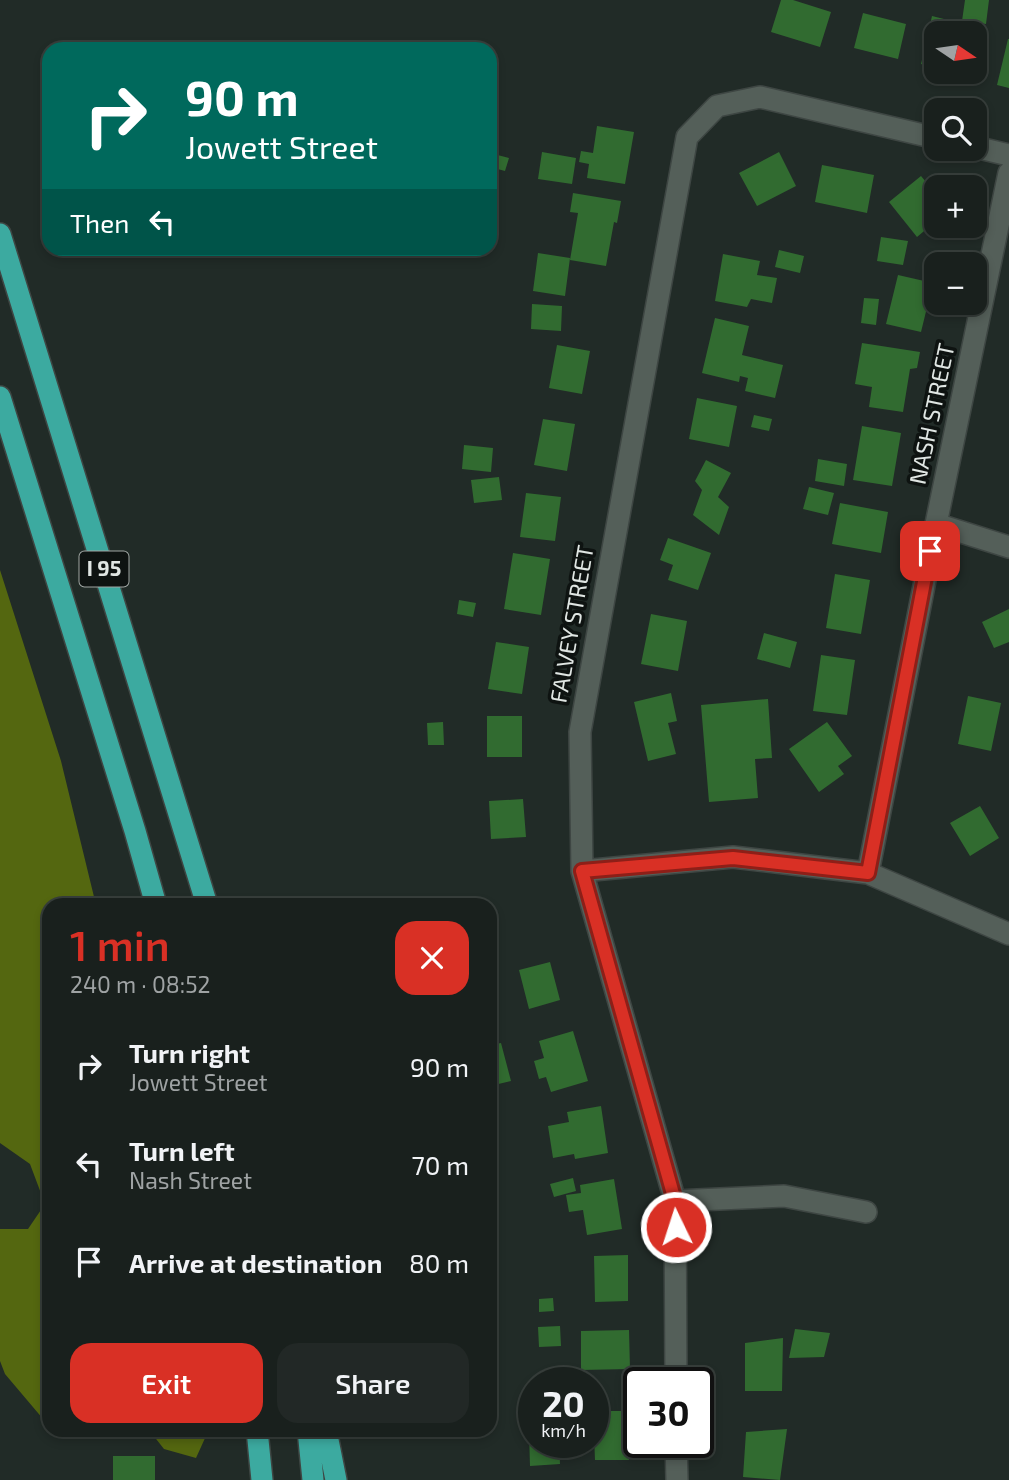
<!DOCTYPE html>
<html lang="en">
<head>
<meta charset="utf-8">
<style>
  :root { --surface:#19201d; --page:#222826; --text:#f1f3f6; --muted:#9fa3a4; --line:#373e3b; --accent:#d93025 }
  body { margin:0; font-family:"Exo 2",sans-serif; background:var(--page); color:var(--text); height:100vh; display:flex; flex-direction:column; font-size:26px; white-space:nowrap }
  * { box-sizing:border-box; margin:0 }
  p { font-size:23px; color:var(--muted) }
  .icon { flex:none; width:38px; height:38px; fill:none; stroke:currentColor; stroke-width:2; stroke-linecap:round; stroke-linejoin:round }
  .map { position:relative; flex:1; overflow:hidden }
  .side { position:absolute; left:42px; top:898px; width:455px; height:539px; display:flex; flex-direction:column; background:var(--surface); border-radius:21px; box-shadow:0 4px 10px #0003,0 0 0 2px var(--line) }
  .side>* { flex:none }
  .top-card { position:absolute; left:42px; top:42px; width:455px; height:214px; border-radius:21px; box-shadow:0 4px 10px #0003,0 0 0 2px var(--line); background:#00695c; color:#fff; overflow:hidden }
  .needle { width:46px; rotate:103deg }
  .controls { position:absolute; left:924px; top:21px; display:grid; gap:14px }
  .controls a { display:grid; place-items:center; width:63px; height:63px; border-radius:14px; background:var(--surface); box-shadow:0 4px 10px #0003,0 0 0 2px var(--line); font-size:35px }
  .speed { position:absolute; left:518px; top:1367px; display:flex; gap:14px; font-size:35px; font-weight:700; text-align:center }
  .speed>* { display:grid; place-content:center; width:91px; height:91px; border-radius:50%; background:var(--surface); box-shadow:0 4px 10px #0003,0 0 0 2px var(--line); line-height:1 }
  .speed small { font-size:18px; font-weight:400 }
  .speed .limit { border:4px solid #111; border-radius:10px; background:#fff; color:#111 }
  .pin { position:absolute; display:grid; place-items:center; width:60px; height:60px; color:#fff; margin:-30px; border-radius:14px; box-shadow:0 4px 10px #0006 }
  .me { position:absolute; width:77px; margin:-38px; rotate:356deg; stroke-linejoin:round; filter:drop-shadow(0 0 5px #0008) }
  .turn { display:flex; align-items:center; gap:24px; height:147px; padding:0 28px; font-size:32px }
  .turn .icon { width:91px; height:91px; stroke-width:2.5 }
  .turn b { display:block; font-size:49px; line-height:60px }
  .then { display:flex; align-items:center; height:66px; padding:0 28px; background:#0003; gap:14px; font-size:26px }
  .round { display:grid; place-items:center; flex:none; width:74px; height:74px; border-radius:21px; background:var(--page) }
  .overview { display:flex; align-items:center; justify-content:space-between; height:119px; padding:0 28px }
  h1 { font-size:42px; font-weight:600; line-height:52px; color:var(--accent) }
  .button { display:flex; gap:14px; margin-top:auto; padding:14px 28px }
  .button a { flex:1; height:80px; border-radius:21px; background:var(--accent); color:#fff; font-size:28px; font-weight:600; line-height:80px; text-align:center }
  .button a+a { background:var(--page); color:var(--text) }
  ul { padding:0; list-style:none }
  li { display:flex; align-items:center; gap:21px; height:98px; padding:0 28px }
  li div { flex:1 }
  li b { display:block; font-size:26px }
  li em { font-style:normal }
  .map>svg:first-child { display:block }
  .forest { fill:#546710 }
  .building { fill:#316b30 }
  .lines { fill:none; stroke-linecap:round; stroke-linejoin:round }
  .minor-casing { stroke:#3e4643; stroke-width:24 }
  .motorway-casing { stroke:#3e4643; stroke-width:24 }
  .minor { stroke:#545f59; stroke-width:21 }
  .motorway { stroke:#3caaa0; stroke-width:21 }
  .route-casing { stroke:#8d1f18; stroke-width:18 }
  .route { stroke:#d93025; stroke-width:12 }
  .labels { text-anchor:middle; stroke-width:7; stroke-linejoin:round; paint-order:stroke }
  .shield { fill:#0e1311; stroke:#a1a7a4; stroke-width:2 }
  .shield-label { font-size:21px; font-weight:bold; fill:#e0e6e3 }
  .street-label { font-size:23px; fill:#e0e6e3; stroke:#0e1311 }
</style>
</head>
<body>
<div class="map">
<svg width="1009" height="1480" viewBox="0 0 1009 1480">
  <rect width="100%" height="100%" fill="#212b27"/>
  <!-- forest -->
  <path class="forest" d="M0,570L61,761L96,905H49V1426L5,1374L0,1361V1229H28L45,1204L30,1164L0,1143Z
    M149,1430H205L206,1436L196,1458L164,1449Z"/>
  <!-- building -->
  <path class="building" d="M781,0H793L831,12L820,47L771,32Z
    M965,0H989L986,24L962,21Z
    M863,13L906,24L898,59L854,48Z
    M932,16L972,26L971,33H936V68L921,64Z
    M1008,39H1009V88L997,85Z
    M597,126L634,132L625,184L587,178L589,164L579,162L581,151L593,153Z
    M542,152L576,158L572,184L538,179Z
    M779,152L796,186L757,206L739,173Z
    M490,153L509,158L505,171L490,167Z
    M822,165L874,175L867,213L815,202Z
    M921,176L936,194V221L917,237L889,202Z
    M573,193L621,201L617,223L614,222L606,266L570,260L578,213L570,212Z
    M881,237L908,241L903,265L877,261Z
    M779,250L804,256L800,273L775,267Z
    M538,253L570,258L565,296L533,291Z
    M723,254L760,261L757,275L777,278L772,303L751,299L747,307L715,301Z
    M898,275L933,283L921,332L886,324Z
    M864,298L879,299L876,325L861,323Z
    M532,304L562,306L561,331L531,329Z
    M715,318L749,326L742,355L783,365L775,398L745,391L748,378L740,376L739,382L702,373Z
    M862,343L920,352L917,368L910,369L903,412L869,407L872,387L855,384Z
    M557,345L590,351L582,394L549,388Z
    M697,398L737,406L729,447L689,439Z
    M754,415L772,419L769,431L751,427Z
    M543,419L575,424L567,471L534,465Z
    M862,426L901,433L892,486L853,480Z
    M464,445L493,448L491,472L462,469Z
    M818,459L847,464L844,486L815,481Z
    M706,460L731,473L718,497L729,507L719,535L693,515L702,490L695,481Z
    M499,477L502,500L474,503L471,480Z
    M809,487L834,493L828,515L803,509Z
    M526,493L561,497L555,541L520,537Z
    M840,503L888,512L881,553L832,544Z
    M668,538L711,553L698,590L668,580L673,565L660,560Z
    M513,553L550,559L541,615L504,609Z
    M835,574L870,580L861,634L826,628Z
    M459,600L476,603L473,617L457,614Z
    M1009,609V642L994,648L982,622Z
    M651,614L687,621L678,671L641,664Z
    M764,633L797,642L790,668L757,659Z
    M496,642L529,647L522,694L488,689Z
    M821,655L855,660L847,715L813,711Z
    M671,693L677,721L668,723L676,754L648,761L634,702Z
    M968,696L1001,703L991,751L958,744Z
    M768,699L772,758L755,759L758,798L709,802L701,705Z
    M487,716H522V757H487Z
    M443,722L444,745H428L427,723Z
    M827,722L852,756L838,766L844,774L819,792L789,749Z
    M523,799L526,837L491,839L489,801Z
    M980,806L999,838L970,856L950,823Z
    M550,962L560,1000L529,1009L519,970Z
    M573,1031L588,1081L551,1092L546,1077L539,1079L534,1061L544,1058L539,1041Z
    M501,1043L511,1081L490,1086V1045Z
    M601,1106L608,1153L575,1159L574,1154L553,1158L548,1126L569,1122L567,1112Z
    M573,1178L576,1191L554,1197L550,1184Z
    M614,1179L622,1229L587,1235L583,1210L569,1212L566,1195L581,1193L580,1185Z
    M628,1255V1301L595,1302L594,1256Z
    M553,1298L554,1311L539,1312V1299Z
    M560,1326L561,1346L539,1347L538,1327Z
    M795,1329L830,1333L824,1357L789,1358Z
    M629,1330L630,1369L581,1370V1331Z
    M783,1338L782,1391H745V1343Z
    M593,1411H622V1434H629V1460H595Z
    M787,1429L780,1480L743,1477L746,1432Z
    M534,1431V1442H559L560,1464L530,1466L529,1432Z
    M113,1456H155V1480H113Z"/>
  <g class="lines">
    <!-- minor casing -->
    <g class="minor-casing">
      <path id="minor" d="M975,147L1009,155
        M936,524L1009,547
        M582,871L733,857L868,873L1009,934
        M868,873L936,524L1009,173
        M675,1201L784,1196L866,1212
        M676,1382L675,1201L582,871L580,732L687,137L717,106L760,97L936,138
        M676,1442L677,1480"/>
    </g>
    <!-- motorway casing -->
    <g class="motorway-casing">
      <path id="motorway" d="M0,234L207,905
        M0,397L135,831L156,905
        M257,1430L262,1480
        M308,1430L313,1480
        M326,1430L336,1480"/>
    </g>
    <!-- minor -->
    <use href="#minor" class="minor"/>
    <!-- motorway -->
    <use href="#motorway" class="motorway"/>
  </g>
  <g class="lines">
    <!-- route casing -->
    <g class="route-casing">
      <path id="route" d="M676,1227L675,1201L582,871L733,858L868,873L930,551"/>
    </g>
    <!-- route -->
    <use href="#route" class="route"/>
  </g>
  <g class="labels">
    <!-- shield labels -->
    <rect class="shield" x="79.5" y="551.5" width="49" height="35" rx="5"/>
    <g class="shield-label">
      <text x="104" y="576">I 95</text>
    </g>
    <!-- street labels -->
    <g class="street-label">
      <text transform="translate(932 414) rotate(-78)" y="8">NASH STREET</text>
      <text transform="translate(572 624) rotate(-80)" y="8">FALVEY STREET</text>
    </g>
  </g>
</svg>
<div class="controls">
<a><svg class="needle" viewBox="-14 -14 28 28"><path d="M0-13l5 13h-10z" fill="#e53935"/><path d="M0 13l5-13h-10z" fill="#9fa3a4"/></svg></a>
<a><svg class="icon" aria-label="search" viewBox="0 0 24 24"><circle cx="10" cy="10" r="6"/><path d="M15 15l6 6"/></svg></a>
<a>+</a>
<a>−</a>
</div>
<div class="speed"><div>20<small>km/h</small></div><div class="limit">30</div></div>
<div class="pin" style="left:930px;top:551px;background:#d93025"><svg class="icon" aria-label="arrive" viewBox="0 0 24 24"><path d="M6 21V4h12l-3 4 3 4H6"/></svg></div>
<svg class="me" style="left:676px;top:1227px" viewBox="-20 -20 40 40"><circle r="17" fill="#d93025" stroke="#fff" stroke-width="3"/><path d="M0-11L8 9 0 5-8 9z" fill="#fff"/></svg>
<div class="top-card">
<div class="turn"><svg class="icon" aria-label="right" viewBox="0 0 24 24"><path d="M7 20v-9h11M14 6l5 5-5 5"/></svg><div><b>90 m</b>Jowett Street</div></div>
<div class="then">Then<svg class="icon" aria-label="left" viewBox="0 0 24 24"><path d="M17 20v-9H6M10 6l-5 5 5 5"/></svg></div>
</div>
<section class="side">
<div class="overview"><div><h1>1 min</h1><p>240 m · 08:52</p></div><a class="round" style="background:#d93025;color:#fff"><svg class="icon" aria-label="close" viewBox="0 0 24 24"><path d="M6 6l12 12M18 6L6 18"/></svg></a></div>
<ul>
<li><svg class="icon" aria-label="right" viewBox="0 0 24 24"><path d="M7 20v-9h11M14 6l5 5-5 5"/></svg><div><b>Turn right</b><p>Jowett Street</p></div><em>90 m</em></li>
<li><svg class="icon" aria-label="left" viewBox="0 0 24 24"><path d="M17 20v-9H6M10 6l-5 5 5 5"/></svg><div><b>Turn left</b><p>Nash Street</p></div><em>70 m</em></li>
<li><svg class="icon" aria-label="arrive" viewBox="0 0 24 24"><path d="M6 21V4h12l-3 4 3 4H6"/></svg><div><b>Arrive at destination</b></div><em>80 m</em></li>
</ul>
<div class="button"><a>Exit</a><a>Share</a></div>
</section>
</div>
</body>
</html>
